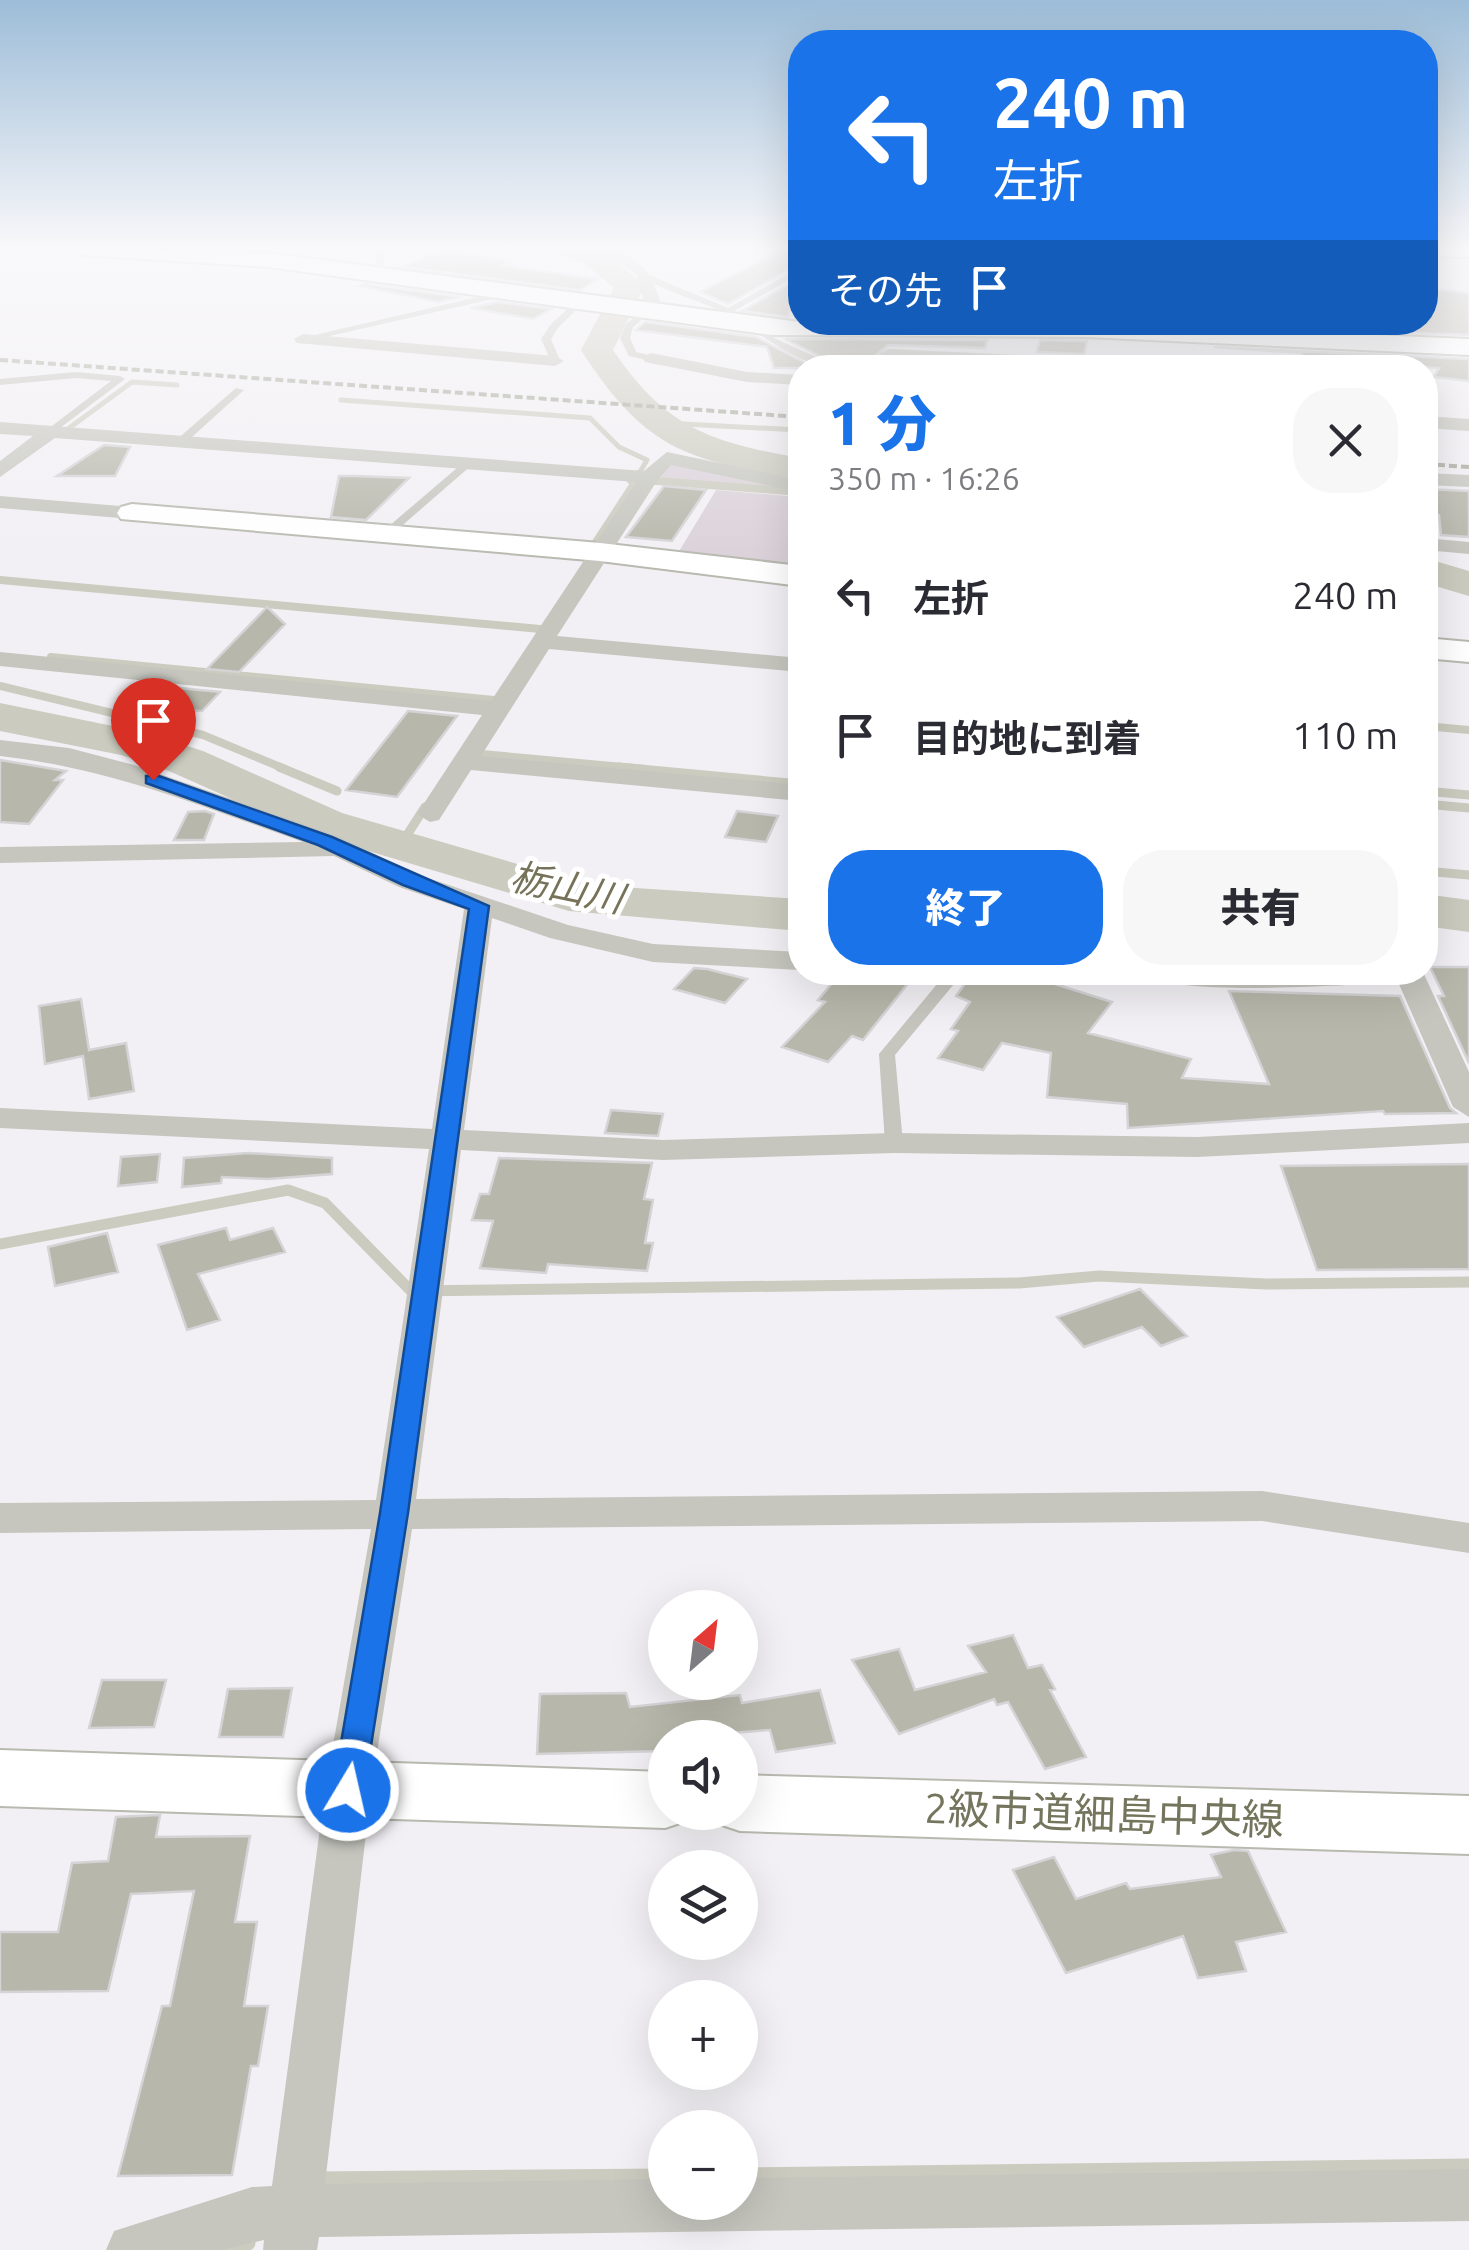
<!DOCTYPE html>
<html lang="ja">
<head>
<meta charset="utf-8">
<style>
  :root { --surface:#fff; --page:#f7f7f7; --text:#2b2b33; --muted:#7c7c81; --accent:#1a73e8 }
  body { margin:0; font-family:Ubuntu,"Noto Sans JP",sans-serif; background:var(--page); color:var(--text); height:100vh; display:flex; flex-direction:column; font-size:38px; white-space:nowrap }
  * { box-sizing:border-box; margin:0 }
  p { font-size:32px; color:var(--muted) }
  .icon { flex:none; width:55px; height:55px; fill:none; stroke:currentColor; stroke-width:2; stroke-linecap:round; stroke-linejoin:round }
  .map { position:relative; flex:1; overflow:hidden }
  .sheet { position:absolute; left:788px; top:355px; width:650px; height:630px; display:flex; flex-direction:column; background:var(--surface); border-radius:40px; box-shadow:0 10px 40px #0002 }
  .sheet>* { flex:none }
  .top-card { position:absolute; left:788px; top:30px; width:650px; height:305px; border-radius:40px; box-shadow:0 10px 40px #0002; background:#1a73e8; color:#fff; overflow:hidden }
  .needle { width:65px; rotate:28deg }
  .tools { position:absolute; left:648px; top:1590px; display:grid; gap:20px }
  .tools a { display:grid; place-items:center; width:110px; height:110px; border-radius:50%; background:var(--surface); box-shadow:0 10px 40px #0002; font-size:50px }
  .pin { position:absolute; display:grid; place-items:center; width:85px; height:85px; color:#fff; margin:-102px -42px; border-radius:50% 50% 50% 0; rotate:-45deg; box-shadow:0 0 10px #0007 }
  .pin .icon { rotate:45deg }
  .me { position:absolute; width:110px; margin:-55px; rotate:9deg; stroke-linejoin:round; filter:drop-shadow(0 0 8px #0008) }
  .turn { display:flex; align-items:center; gap:35px; height:210px; padding:0 40px; font-size:45px }
  .turn .icon { width:130px; height:130px; stroke-width:2.5 }
  .turn b { display:block; font-size:70px; line-height:85px }
  .then { display:flex; align-items:center; height:95px; padding:0 40px; background:#0003; gap:20px; font-size:38px }
  .round { display:grid; place-items:center; flex:none; width:105px; height:105px; border-radius:40px; background:var(--page) }
  .summary { display:flex; align-items:center; justify-content:space-between; height:170px; padding:0 40px }
  h1 { font-size:60px; font-weight:800; line-height:75px; color:var(--accent) }
  .primary-button { display:flex; gap:20px; margin-top:auto; padding:20px 40px }
  .primary-button a { flex:1; height:115px; border-radius:40px; background:var(--accent); color:#fff; font-size:40px; font-weight:800; line-height:115px; text-align:center }
  .primary-button a+a { background:var(--page); color:var(--text) }
  ul { padding:0; list-style:none }
  li { display:flex; align-items:center; gap:30px; height:140px; padding:0 40px }
  li div { flex:1 }
  li b { display:block; font-size:38px }
  li em { font-style:normal }
  .map>svg:first-child { display:block }
  .green { fill:#dbd1d9 }
  .lines { fill:none; stroke-linecap:round; stroke-linejoin:round }
  .stream-far4 { stroke:#cccbbf; stroke-width:5 }
  .stream-far3 { stroke:#cccbbf; stroke-width:8 }
  .stream-far2 { stroke:#cccbbf; stroke-width:9 }
  .stream-far1 { stroke:#cccbbf; stroke-width:11 }
  .stream { stroke:#cccbbf; stroke-width:15 }
  .river { fill:#cccbbf; fill-rule:evenodd }
  .building { fill:#b7b7ab; stroke:#d4d3d5; stroke-width:2.5 }
  .secondary-casing { stroke:#b8b9af; stroke-width:4 }
  .lane { fill:#c6c6bf; fill-rule:evenodd }
  .street { fill:#c6c6bf; fill-rule:evenodd }
  .secondary { fill:#fff; fill-rule:evenodd }
  .rail { stroke:#a6a79a; stroke-width:4; stroke-dasharray:8 4; stroke-linecap:butt }
  .route { fill:#1a73e8; stroke:#114b97; stroke-width:2.5 }
  .labels { text-anchor:middle; stroke-width:10; stroke-linejoin:round; paint-order:stroke }
  .water-label { font-size:38px; font-style:italic; fill:#77735a; stroke:#fff }
  .near-street-label { font-size:42px; fill:#74755c; stroke:#fff }
</style>
</head>
<body>
<div class="map">
<svg width="1469" height="2250" viewBox="0 0 1469 2250">
  <rect width="100%" height="100%" fill="#f2f0f4"/>
  <!-- green -->
  <path class="green" d="M668,464L800,490V492L659,481Z
    M716,490L800,497V567L678,553Z"/>
  <g class="lines">
    <!-- stream-far4 -->
    <path class="stream-far4" d="M341,400L590,418L619,447L647,460L637,477
      M683,424L800,430
      M72,431H65L132,382L177,385"/>
    <!-- stream-far3 -->
    <path class="stream-far3" d="M636,479L639,474
      M644,480L800,492
      M589,553L634,484L630,479
      M0,580L540,629
      M51,657L494,700
      M0,686L203,735L285,769
      M1425,726L1469,730
      M471,753L645,769"/>
    <!-- stream-far2 -->
    <path class="stream-far2" d="M279,767L337,791
      M619,767L800,784
      M1425,791L1469,795
      M1425,804L1469,808
      M400,846L425,807
      M1425,871L1469,875"/>
    <!-- stream-far1 -->
    <path class="stream-far1" d="M0,1244L288,1190L325,1203L411,1291L1019,1283L1099,1276L1266,1284L1469,1282"/>
    <!-- stream -->
    <path class="stream" d="M740,2175L1469,2166
      M312,2179L665,2176
      M225,2250L248,2243"/>
    <!-- river -->
    <path class="river" d="M551,248L604,251L645,286L613,350C666,428 710,442 800,458V480C686,459 646,451 581,350L614,288L584,263L555,254Z
      M1425,558L1469,571V596L1425,583Z
      M0,703L147,733L203,751L342,813L590,885L800,899V931L569,911L308,833L169,771L121,755L0,731Z
      M1425,894L1469,900V932L1425,926Z"/>
  </g>
  <!-- building -->
  <path class="building" d="M783,250L800,253V263L728,304L700,292Z
    M463,252L513,261L503,265L597,279L580,290L403,267L433,253Z
    M798,279L788,317L742,311Z
    M365,284L461,297L439,302L360,286Z
    M1425,288L1469,293V335L1392,332L1390,322H1425Z
    M498,302L551,309L533,319L471,308Z
    M645,322L756,337L815,368H774L767,347L636,330Z
    M1213,322H1366L1369,331L1213,325Z
    M785,339L987,340L985,348L888,345L861,368H844Z
    M1040,340L1086,341H1087L1084,354L1037,352Z
    M1214,347L1469,359V381L1434,377L1439,368L1332,361V368H1301L1302,353Z
    M104,445L130,447L115,476H57Z
    M339,476H355L409,478L366,520L331,517Z
    M664,486L706,490L672,541L626,537Z
    M1425,489L1469,491V537L1441,535L1439,515L1425,513Z
    M267,607L285,624L239,672L207,669Z
    M170,687L220,692L202,711L149,709Z
    M408,711L457,716L397,797L346,790Z
    M0,760L66,771L55,780H63L29,824L0,822Z
    M205,811L214,814L204,840H174L188,812Z
    M737,811L778,816L766,842L725,837Z
    M1430,967H1469V1063L1438,996H1444Z
    M694,968L707,969L747,979L725,1003L674,989Z
    M841,972H917L863,1040L852,1036L828,1062L782,1047L825,1002L818,1000Z
    M973,972H1017L1112,1002L1088,1033L1191,1059L1182,1078L1269,1084L1229,991L1400,996L1450,1108L1456,1113L1385,1114L1383,1111L1128,1128L1127,1104L1047,1097L1051,1053L1002,1043L983,1070L938,1058L958,1031L951,1029L970,1002L956,996Z
    M81,999L89,1050L126,1043L134,1091L89,1099L83,1056L45,1064L39,1006Z
    M611,1110L663,1114L658,1136L605,1133Z
    M248,1153L332,1158V1174L268,1179L222,1177L221,1183L182,1187L184,1158Z
    M160,1154L157,1182L118,1186L121,1157Z
    M499,1158L652,1163L644,1199L653,1200L645,1243H653L647,1271L548,1264L546,1273L480,1268L493,1221L472,1220L480,1194H489Z
    M1469,1164V1269L1317,1270L1281,1166Z
    M226,1228L230,1240L273,1228L285,1252L198,1274L220,1320L187,1330L158,1245Z
    M107,1233L118,1272L55,1286L48,1247Z
    M1140,1289L1187,1336L1161,1346L1142,1327L1084,1347L1057,1317Z
    M1013,1635L1028,1668L1042,1665L1055,1689L1050,1690L1086,1757L1045,1769L1008,1702L997,1705L994,1699L899,1734L852,1660L899,1649L915,1690L986,1672L968,1646Z
    M102,1680H166L154,1727L89,1728Z
    M292,1688L283,1737H219L228,1689Z
    M820,1690L835,1743L776,1752L770,1730L665,1738V1751L537,1754L540,1694L626,1693L630,1707L740,1695L742,1703Z
    M160,1815L156,1837L250,1836L235,1922H257L244,2006H268L258,2066H251L232,2175L118,2176L162,2006H170L194,1891L131,1894L108,1991L0,1992V1932H58L72,1863L108,1861L116,1817Z
    M1234,1850L1248,1851L1286,1932L1236,1942L1246,1971L1198,1978L1183,1936L1066,1973L1013,1870L1054,1857L1076,1899L1126,1883L1130,1889L1221,1877L1211,1855Z"/>
  <g class="lines">
    <!-- secondary casing -->
    <g class="secondary-casing">
      <path id="secondary" d="M71,248L268,253L800,322L1086,323L1469,339V355L1086,337L772,335L268,267L82,255Z
        M1425,248H1469V257L1425,256Z
        M132,504L600,543L800,566V586L600,561L121,519L117,513L121,507Z
        M1425,638L1469,642V662L1425,658Z
        M0,1750L665,1772V1812H692L689,1820L665,1828L0,1806Z
        M740,1775L1469,1796V1854L740,1831L716,1823L711,1812H740Z"/>
    </g>
    <!-- lane -->
    <path class="lane" d="M378,248H386L382,275L378,278L374,275Z
      M800,267V274L734,311L776,339L841,368C796,368 760,330 721,311C695,299 666,292 642,277L649,275L728,308Z
      M503,291L506,296L303,342L298,339Z
      M575,302L582,304L558,328L551,339L560,361L552,363L541,339L551,324Z
      M642,311L650,313L633,327L630,338L636,352L654,356L656,358L651,361L629,356L620,338L626,324Z
      M885,352L893,354L876,368H865Z
      M76,372L120,376L125,379L48,437L43,434L44,432L111,381L76,378L0,385V379Z
      M236,388L244,390L183,445H175V441Z
      M464,462L473,464L390,536H382V532Z
      M947,972H964L895,1055L903,1143L900,1147H888L885,1143L879,1054Z"/>
    <!-- street -->
    <path class="street" d="M595,248C634,248 650,269 661,303L651,317L637,313L645,303L636,274Z
      M1369,322H1386L1392,346H1380Z
      M303,334L555,356L564,361L555,366L297,343L294,339Z
      M888,349L1195,363L1204,368H1068L882,358L879,354Z
      M651,353L747,372L800,375V385L747,382L645,362L642,358Z
      M1425,416L1469,419V431L1425,428Z
      M0,422L644,471L667,452L800,480V492L671,465L657,481L557,636L800,658V672L549,649L481,756L800,785V801L471,770L439,820L430,822L417,814L482,715L0,666V652L491,701L636,482L55,438L0,477V461L33,436L0,434Z
      M1425,473L1469,475V487L1425,485Z
      M0,496L132,507L142,513L132,519L0,508Z
      M1425,538L1469,542V554L1425,550Z
      M0,740L69,748L134,765L335,835L419,875L568,925L653,944L800,952V970L653,962L550,938L492,918L464,1130L663,1140L894,1133L1197,1137L1469,1123V1143L1197,1157L894,1153L663,1160L461,1150L416,1499L1262,1491L1469,1523V1553L1262,1521L412,1529L371,1791L325,2184L665,2179V2202H740V2178L1469,2169V2221L319,2237L317,2250H263L264,2240L221,2250H106L114,2231L252,2187L272,2186L325,1791L371,1529L0,1533V1503L376,1500L429,1149L0,1128V1108L432,1129L464,909L399,887L334,856L0,863V847L303,842C201,806 108,768 0,756Z
      M1145,972H1423L1469,1072V1117L1453,1107L1398,982C1357,984 1166,999 1145,972Z"/>
    <!-- secondary -->
    <use href="#secondary" class="secondary"/>
    <!-- rail -->
    <path class="rail" d="M0,360L800,417
      M1425,464L1469,467"/>
  </g>
  <!-- sky -->
  <linearGradient id="sky" x2="0" y2="1"><stop stop-color="#9dbdd8"/><stop offset="0.44" stop-color="#f9f8fa"/><stop offset="1" stop-color="#f9f8fa" stop-opacity="0"/></linearGradient>
  <rect width="1469" height="562" fill="url(#sky)"/>
  <!-- route -->
  <path class="route" d="M146,776H159L332,837L489,906L408,1513L364,1790L360,1800L348,1804L337,1800L333,1790L380,1513L469,909L403,885L318,845L146,783Z"/>
  <g class="labels">
    <!-- water labels -->
    <g class="water-label">
      <text transform="translate(567 888) rotate(12)" y="13">栃山川</text>
    </g>
    <!-- near-street labels -->
    <g class="near-street-label">
      <text transform="translate(1104 1814) rotate(2)" y="15">2級市道細島中央線</text>
    </g>
  </g>
</svg>
<div class="tools">
<a><svg class="needle" viewBox="-14 -14 28 28"><path d="M0-13l5 13h-10z" fill="#e53935"/><path d="M0 13l5-13h-10z" fill="#7c7c81"/></svg></a>
<a><svg class="icon" aria-label="sound" viewBox="0 0 24 24"><path d="M4 9h4l5-4v14l-5-4H4zM17 9q2 3 0 6"/></svg></a>
<a><svg class="icon" aria-label="layers" viewBox="0 0 24 24"><path d="M12 4l9 5-9 5-9-5zM3 14l9 5 9-5"/></svg></a>
<a>+</a>
<a>−</a>
</div>
<div class="pin" style="left:153px;top:780px;background:#d93025"><svg class="icon" aria-label="arrive" viewBox="0 0 24 24"><path d="M6 21V4h12l-3 4 3 4H6"/></svg></div>
<svg class="me" style="left:348px;top:1790px" viewBox="-20 -20 40 40"><circle r="17" fill="#1a73e8" stroke="#fff" stroke-width="3"/><path d="M0-11L8 9 0 5-8 9z" fill="#fff"/></svg>
<div class="top-card">
<div class="turn"><svg class="icon" aria-label="left" viewBox="0 0 24 24"><path d="M17 20v-9H6M10 6l-5 5 5 5"/></svg><div><b>240 m</b>左折</div></div>
<div class="then">その先<svg class="icon" aria-label="arrive" viewBox="0 0 24 24"><path d="M6 21V4h12l-3 4 3 4H6"/></svg></div>
</div>
<section class="sheet">
<div class="summary"><div><h1>1 分</h1><p>350 m · 16:26</p></div><a class="round"><svg class="icon" aria-label="close" viewBox="0 0 24 24"><path d="M6 6l12 12M18 6L6 18"/></svg></a></div>
<ul>
<li><svg class="icon" aria-label="left" viewBox="0 0 24 24"><path d="M17 20v-9H6M10 6l-5 5 5 5"/></svg><div><b>左折</b></div><em>240 m</em></li>
<li><svg class="icon" aria-label="arrive" viewBox="0 0 24 24"><path d="M6 21V4h12l-3 4 3 4H6"/></svg><div><b>目的地に到着</b></div><em>110 m</em></li>
</ul>
<div class="primary-button"><a>終了</a><a>共有</a></div>
</section>
</div>
</body>
</html>
